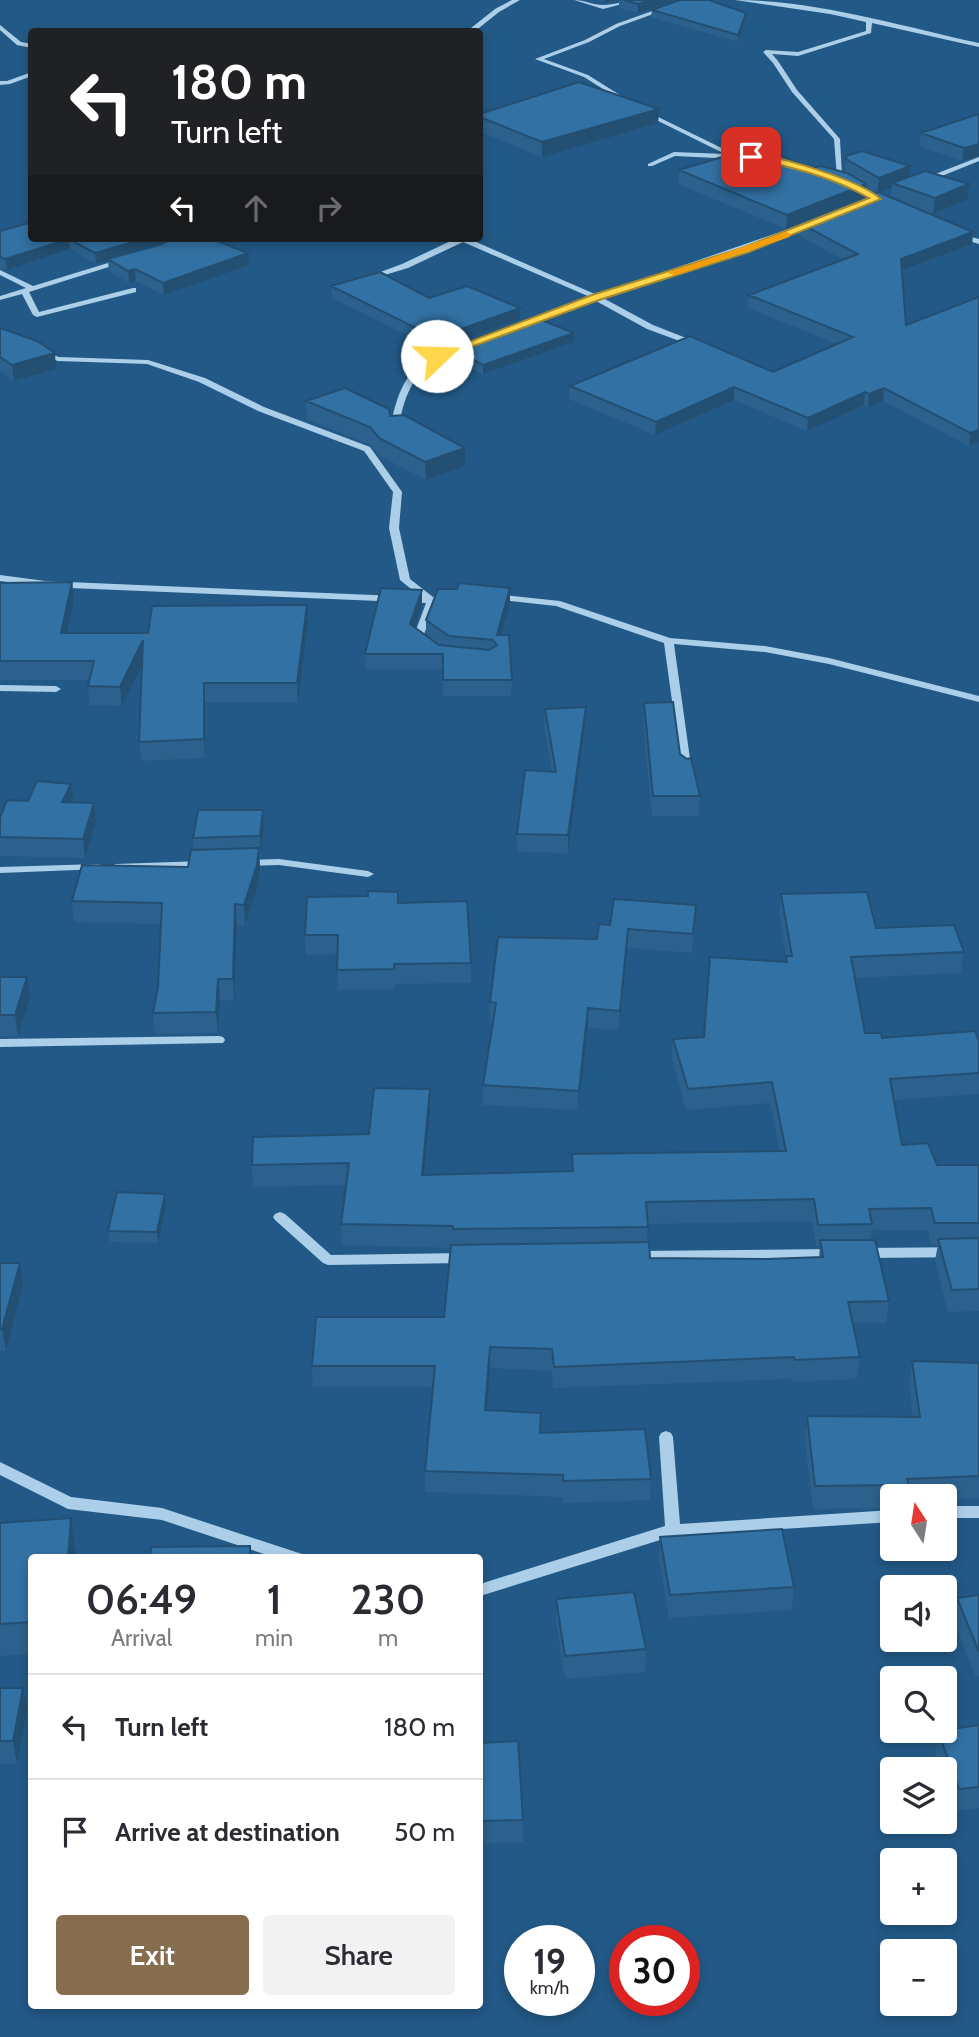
<!DOCTYPE html>
<html lang="en">
<head>
<meta charset="utf-8">
<style>
  :root { --surface:#fff; --page:#f2f2f3; --text:#2b2b33; --muted:#7c7c81; --line:#e1e1e2; --accent:#866d4d }
  body { margin:0; font-family:Cabin,sans-serif; background:var(--page); color:var(--text); height:100vh; display:flex; flex-direction:column; font-size:26px; white-space:nowrap }
  * { box-sizing:border-box; margin:0 }
  p { font-size:23px; color:var(--muted) }
  .icon { flex:none; width:38px; height:38px; fill:none; stroke:currentColor; stroke-width:2; stroke-linecap:round; stroke-linejoin:round }
  .map { position:relative; flex:1; overflow:hidden }
  .panel { position:absolute; left:28px; top:1554px; width:455px; height:455px; display:flex; flex-direction:column; background:var(--surface); border-radius:7px; box-shadow:0 4px 10px #0003 }
  .panel>* { flex:none }
  .hud { position:absolute; left:28px; top:28px; width:455px; height:214px; border-radius:7px; box-shadow:0 4px 10px #0003; background:#202124; color:#fff; overflow:hidden }
  .needle { width:46px; rotate:348deg }
  .tools { position:absolute; left:880px; top:1484px; display:grid; gap:14px }
  .tools a { display:grid; place-items:center; width:77px; height:77px; border-radius:7px; background:var(--surface); box-shadow:0 4px 10px #0003; font-size:35px }
  .speed { position:absolute; left:504px; top:1925px; display:flex; gap:14px; font-size:35px; font-weight:700; text-align:center }
  .speed>* { display:grid; place-content:center; width:91px; height:91px; border-radius:50%; background:var(--surface); box-shadow:0 4px 10px #0003; line-height:1 }
  .speed small { font-size:18px; font-weight:400 }
  .speed .limit { border:10px solid #d22; background:#fff; color:#111 }
  .pin { position:absolute; display:grid; place-items:center; width:60px; height:60px; color:#fff; margin:-30px; border-radius:14px; box-shadow:0 4px 10px #0006 }
  .me { position:absolute; width:77px; margin:-38px; rotate:69deg; stroke-linejoin:round; filter:drop-shadow(0 0 5px #0008) }
  .turn { display:flex; align-items:center; gap:24px; height:147px; padding:0 28px; font-size:32px }
  .turn .icon { width:91px; height:91px; stroke-width:2.5 }
  .turn b { display:block; font-size:49px; line-height:60px }
  .lanes { display:flex; align-items:center; height:66px; padding:0 28px; background:#0003; justify-content:center; gap:35px; direction:ltr }
  .lanes .off { opacity:.35 }
  .eta { display:flex; justify-content:space-evenly; align-items:center; height:119px; text-align:center }
  .eta b { font-size:42px; font-weight:600; line-height:49px }
  .cta { display:flex; gap:14px; margin-top:auto; padding:14px 28px }
  .cta a { flex:1; height:80px; border-radius:7px; background:var(--accent); color:#fff; font-size:28px; font-weight:600; line-height:80px; text-align:center }
  .cta a+a { background:var(--page); color:var(--text) }
  ul { padding:0; list-style:none }
  li { display:flex; align-items:center; gap:21px; height:105px; padding:0 28px; border-top:2px solid var(--line) }
  li div { flex:1 }
  li b { display:block; font-size:26px }
  li em { font-style:normal }
  .map>svg:first-child { display:block }
  .lines { fill:none; stroke-linecap:round; stroke-linejoin:round }
  .minor { fill:#abcee9; fill-rule:evenodd }
  .wall { fill:#2b618c; fill-rule:evenodd }
  .shaded-wall { fill:#234f72 }
  .building { fill:#3271a3; stroke:#234f72; stroke-width:2 }
  .route { fill:#ffd54a; stroke:#a68a30; stroke-width:2 }
  .slow { fill:#f59e0b }
</style>
</head>
<body>
<div class="map">
<svg width="979" height="2037" viewBox="0 0 979 2037">
  <rect width="100%" height="100%" fill="#225986"/>
  <g class="lines">
    <!-- minor -->
    <path class="minor" d="M512,0H520L499,12L474,32H466L495,9Z
      M574,0C584,0 593,5 603,5C614,5 626,0 638,0L603,9Z
      M683,0H692L620,26L589,42L544,59L588,75L631,102V104H627L584,77L535,59L585,40L616,24Z
      M735,0C816,0 901,26 979,43V47L872,23L871,33L798,56L772,54L778,61L797,90L840,139L842,176L888,200V204H882L837,178L834,139L792,92L773,63L763,52L766,50L798,52L866,31V22L830,14Z
      M0,25L21,42L32,44V48L17,45L0,30Z
      M32,72V76L10,84L0,85V81H7Z
      M642,111H646L740,157L737,159L675,156L652,166H648V164L674,152L725,154L642,113Z
      M979,157V161L927,182L920,180Z
      M809,222L816,224L743,252L603,298L653,325L699,343L700,345L696,347L647,329L596,301L525,326H519V322L590,297L463,242L408,268L368,280L364,278L402,264L457,238H467L597,295Z
      M956,233L979,239V244L956,237Z
      M121,259L128,261L29,292L39,312L133,288H136V292L37,317L33,315L22,294L0,300V296L26,288L0,275V270L33,286Z
      M463,343L470,345C461,351 449,354 439,359C411,374 404,399 398,429L391,431L390,429C401,375 412,363 463,343Z
      M36,350L59,357L148,360L205,378L264,407L370,447L402,492L399,528L410,579L433,597L449,592L454,595L436,602L423,637L429,642L428,644H420L413,638L426,603L45,587L0,581V575L45,581L421,597L400,580L389,528L393,492L364,451L258,411L199,382L147,364L58,361L36,354Z
      M495,594L560,601L670,638L765,646L829,658L979,696V702L829,664L765,652L674,644L692,773L687,776L682,773L664,643L556,606L492,599V595Z
      M0,685L56,686L61,689L56,692L0,691Z
      M279,859L368,871L374,874L368,877L279,865L245,866L239,863L245,860Z
      M203,861L209,864L207,866L116,870L110,867L116,864Z
      M98,864L102,865L104,867L102,869L0,873V867Z
      M219,1036L223,1037L225,1040L223,1043L0,1047V1039Z
      M280,1212L285,1214L331,1255L464,1253L469,1255L471,1258L469,1261L464,1263L328,1265L323,1263L275,1220L273,1217L275,1214Z
      M979,1247V1257L864,1258L859,1256L857,1253L859,1250L864,1248Z
      M835,1249L840,1251L842,1254L840,1257L835,1259L636,1261L631,1259L629,1256L631,1253L636,1251Z
      M666,1431L671,1433L673,1437L680,1524L892,1510V1522L673,1536L480,1596V1584L665,1526L659,1437L661,1433Z
      M0,1462L71,1497L162,1508L302,1554L304,1558H276L162,1520L68,1509L0,1475Z
      M945,1506H979V1518H945Z"/>
  </g>
  <!-- wall -->
  <path class="wall" d="M598,0H675L638,13L619,8V0L605,2Z
    M652,10L746,13L745,20L738,42L651,17Z
    M659,109L658,123L542,157L480,132V114Z
    M979,114L962,161L919,146L921,133Z
    M846,156L909,177L967,200L933,214L917,208L973,232L972,244L902,271L906,325L979,297V443L969,446L883,401L868,407L864,405L807,431L734,400L655,435L569,399L570,386L773,372L837,344L748,308L749,295L844,260L798,235L799,224L786,229L678,184L679,170L813,168L844,173ZM866,187L877,193L865,197ZM892,188L891,197L879,192Z
    M0,231L209,238L248,253L249,265L164,295L136,281L129,283L109,271L108,261L96,264L70,249L7,270L0,268Z
    M331,286L520,308V319L437,350L332,298Z
    M0,328L56,369L14,381L0,371Z
    M574,342L483,374L450,357V348Z
    M306,401L390,416L465,466L426,480L380,456L371,445L307,419Z
    M72,582L74,601L67,633H148L308,624L298,702H205V758L141,761L139,742L142,664L122,706L90,705L88,686L89,680H0V583Z
    M422,590V605L415,627L426,635V620L510,604L501,635L512,680L511,696H443V669L366,670L365,654Z
    M644,703L680,754L700,796L699,816H652L643,723Z
    M545,709L585,724L568,853L517,852V834L552,772L544,726Z
    M71,784L74,802L94,803L96,822L85,858L0,856V818L28,801Z
    M263,810L264,830L261,857H259L260,868L258,886L245,925H237L234,1000L220,1001L218,1033L155,1034L153,1013L158,987L161,924L74,922L72,901L188,867L194,849L193,838Z
    M781,894L876,928L964,952L961,973L855,978L865,1033L882,1038L979,1041V1094L893,1100L902,1145L937,1165H979V1311L948,1312L935,1260L938,1245H931L928,1230H871L870,1240L889,1301L886,1323H852L860,1357L857,1379L792,1382V1379L553,1388L552,1371L490,1368L486,1411L541,1413L540,1433L651,1479L650,1500L563,1503L562,1497L425,1492V1471L433,1387H313L312,1366L444,1317L451,1248L342,1245L341,1224L346,1185L253,1187L252,1165L369,1134L430,1089V1110L424,1175L572,1171V1154L780,1152L770,1103L686,1110L672,1060L673,1039L704,1037L786,962V957L779,915ZM812,1221L816,1246H820L819,1258L766,1259L650,1258L647,1242L648,1224Z
    M399,903L471,963V983L395,984V989L338,990V954L306,955L305,935Z
    M695,924L692,953L627,948L619,1030L588,1028L578,1110L483,1105V1085L493,1022H490V1002L597,939L610,925Z
    M0,977L30,998L18,1036H0Z
    M165,1194L166,1205L158,1243L110,1242L108,1231Z
    M0,1263L23,1285L6,1351H0Z
    M912,1361L979,1363V1499L945,1500V1496H892V1508L813,1509L805,1439L807,1416L913,1417L909,1383Z
    M0,1523L75,1551L32,1558V1654L0,1656Z
    M660,1537L794,1587L792,1610L669,1618L659,1559Z
    M979,1595V1676L976,1677L953,1620L957,1598Z
    M556,1599L646,1649L645,1672L565,1679L556,1621Z
    M0,1688L27,1710L17,1764H0Z
    M979,1725V1808L955,1811L945,1784V1769H940L935,1753L938,1731Z
    M480,1743L523,1820V1842L480,1844Z"/>
  <!-- shaded-wall -->
  <path class="shaded-wall" d="M605,0H619L605,2Z
    M650,0H675L638,13V4Z
    M746,13L745,20L738,42V35Z
    M659,109L658,123L542,157V142Z
    M979,144V156L962,161L964,148Z
    M910,166L908,181L892,183V188L877,193L879,178Z
    M866,184L865,199L786,229L787,215Z
    M969,184L967,200L933,214L935,198Z
    M973,232L972,244L900,271L901,259Z
    M147,238H176L155,247L108,259V261L96,264L95,253Z
    M69,239L70,249L7,270L5,259Z
    M248,253L249,265L164,295L163,283Z
    M135,269L136,281L129,283L128,271Z
    M520,308V319L437,350L436,338Z
    M574,333V342L483,374V365Z
    M55,353L56,369L14,381L12,365Z
    M734,387V400L655,435L656,422Z
    M884,388L883,401L868,407L869,394Z
    M865,392L864,405L807,431L808,418Z
    M979,430V443L969,446L970,433Z
    M465,448V466L426,480L425,462Z
    M72,582L74,601L63,652L61,633Z
    M510,588V604L496,651L497,635Z
    M422,590V605L411,639L410,624Z
    M307,605L308,624L298,702L297,683Z
    M143,640L145,659L122,706L120,687Z
    M204,683L205,702V758L204,739Z
    M586,707L585,724L568,853V835Z
    M71,784L74,803L62,802Z
    M94,803L96,822L85,858L83,839Z
    M263,810L264,830L261,857L260,836Z
    M259,848L260,868L258,886L245,925L244,905Z
    M235,904L237,925L234,1000L233,979Z
    M628,929L627,948L619,1030L620,1011Z
    M27,977L30,998L18,1036L15,1015Z
    M218,979L220,1001L218,1033L216,1012Z
    M588,1008V1028L578,1110L579,1091Z
    M430,1089V1110L422,1196V1175Z
    M165,1194L166,1205L158,1243L157,1232Z
    M20,1263L23,1285L6,1351L2,1329Z
    M490,1347V1368L485,1432V1410Z
    M71,1518L75,1551V1558H68Z
    M23,1688L27,1710L17,1764L13,1741Z"/>
  <!-- building -->
  <path class="building" d="M624,0H650L638,4Z
    M680,0H709L746,13L738,35L652,10Z
    M579,82L659,109L542,142L480,117V114Z
    M979,114V144L964,148L921,133Z
    M752,148L762,149L813,168L821,166L847,173L866,184L787,215L679,170Z
    M862,151L910,166L879,178L846,159V156Z
    M925,171L969,184L935,198L892,183Z
    M878,192L973,232L901,259L906,325L979,297V430L970,433L884,388L869,394L865,392L808,418L734,387L656,422L570,386L690,336L773,372L853,337L749,295L858,254L799,223Z
    M32,222V238H147L95,253L69,239L5,259L0,257V231Z
    M174,238H209L248,253L163,283L135,269L128,271L108,259L162,244Z
    M380,272L429,298L467,286L520,308L436,338L331,286Z
    M534,317L574,333L483,365L450,348Z
    M0,328L37,341L55,353L12,365L0,357Z
    M345,388L389,409L390,416L404,415L465,448L425,462L379,438L370,427L306,401Z
    M72,582L61,633H148L152,606L307,605L297,683H204V739L139,742L143,640L120,687L88,686L94,661H0V583Z
    M459,583L510,588L497,635H509L512,680H443V654H365L381,588L422,590L410,624L439,645L489,650L497,645L493,640L449,636L426,620L438,589H457Z
    M673,702L680,754L687,759L691,758L700,796H653L644,703Z
    M586,707L568,835L517,834L525,770L556,772L545,709Z
    M37,781L71,784L62,802L94,803L83,839L0,837V818L7,800L28,801Z
    M198,810H263L260,836L193,838Z
    M259,848L257,865L244,905L235,904L233,979H218L216,1012L153,1013L158,987L162,903L72,901L82,865L188,867L191,850Z
    M368,891L398,892V903L467,901L471,963L394,964V969L337,970L338,935H305L307,897L368,896Z
    M867,892L876,928L954,925L964,952L851,957L865,1033H881L882,1038L975,1031L979,1041V1073L890,1079L902,1145L928,1143L937,1165H979V1223H935L931,1208L869,1209L872,1224L818,1225L814,1199L646,1202L648,1227L453,1229V1226L341,1224L349,1163L252,1165L253,1137L369,1134L374,1088L430,1089L422,1175L573,1171L572,1154L786,1151L772,1082L688,1089L673,1039L704,1037L710,957L787,962L786,956H792L781,894Z
    M614,899L696,905L693,934L628,929L620,1011L588,1008L579,1091L483,1085L496,1003L490,1002L498,937L597,939L599,924L610,925Z
    M0,977H27L15,1015H0Z
    M117,1192L165,1194L157,1232L108,1231Z
    M979,1238V1289L952,1290L938,1239Z
    M820,1240H875L889,1301L848,1302L860,1357L795,1360L794,1357L554,1367L552,1349L490,1347L485,1410L541,1413L540,1433L645,1429L651,1479L563,1481V1475L425,1471L435,1366H312L316,1317H444L451,1245L649,1242L650,1258L766,1259L823,1257Z
    M0,1263H20L2,1329H0Z
    M912,1361L979,1363V1476L907,1479L909,1487L895,1485L815,1486L807,1416L920,1417Z
    M71,1518L68,1558H32V1622L0,1624V1523Z
    M782,1529L794,1587L670,1595L660,1537Z
    M250,1546V1558H150L151,1547Z
    M634,1592L646,1649L565,1656L556,1599Z
    M979,1595V1652L957,1598Z
    M0,1688H23L13,1741H0Z
    M979,1725V1787L959,1789L938,1731H945V1730Z
    M518,1741L523,1820L480,1821V1743Z"/>
  <!-- route -->
  <path class="route" d="M751,154C780,156 860,180 881,199L749,252L599,300L441,358L432,356L592,295L742,248L869,198C834,178 788,165 748,159V155Z"/>
  <!-- slow -->
  <path class="slow" d="M786,232L791,234L789,237L676,275L667,273Z"/>
</svg>
<div class="tools">
<a><svg class="needle" viewBox="-14 -14 28 28"><path d="M0-13l5 13h-10z" fill="#e53935"/><path d="M0 13l5-13h-10z" fill="#7c7c81"/></svg></a>
<a><svg class="icon" aria-label="sound" viewBox="0 0 24 24"><path d="M4 9h4l5-4v14l-5-4H4zM17 9q2 3 0 6"/></svg></a>
<a><svg class="icon" aria-label="search" viewBox="0 0 24 24"><circle cx="10" cy="10" r="6"/><path d="M15 15l6 6"/></svg></a>
<a><svg class="icon" aria-label="layers" viewBox="0 0 24 24"><path d="M12 4l9 5-9 5-9-5zM3 14l9 5 9-5"/></svg></a>
<a>+</a>
<a>−</a>
</div>
<div class="speed"><div>19<small>km/h</small></div><div class="limit">30</div></div>
<div class="pin" style="left:751px;top:157px;background:#d93025"><svg class="icon" aria-label="arrive" viewBox="0 0 24 24"><path d="M6 21V4h12l-3 4 3 4H6"/></svg></div>
<svg class="me" style="left:437px;top:356px" viewBox="-20 -20 40 40"><circle r="19" fill="#fff"/><path d="M0-13L10 11 0 6-10 11z" fill="#ffd54a"/></svg>
<div class="hud">
<div class="turn"><svg class="icon" aria-label="left" viewBox="0 0 24 24"><path d="M17 20v-9H6M10 6l-5 5 5 5"/></svg><div><b>180 m</b>Turn left</div></div>
<div class="lanes"><svg class="icon" aria-label="left" viewBox="0 0 24 24"><path d="M17 20v-9H6M10 6l-5 5 5 5"/></svg><svg class="icon off" aria-label="ahead" viewBox="0 0 24 24"><path d="M12 20V5M6 11l6-6 6 6"/></svg><svg class="icon off" aria-label="right" viewBox="0 0 24 24"><path d="M7 20v-9h11M14 6l5 5-5 5"/></svg></div>
</div>
<section class="panel">
<div class="eta">
<div><b>06:49</b><p>Arrival</p></div>
<div><b>1</b><p>min</p></div>
<div><b>230</b><p>m</p></div>
</div>
<ul>
<li><svg class="icon" aria-label="left" viewBox="0 0 24 24"><path d="M17 20v-9H6M10 6l-5 5 5 5"/></svg><div><b>Turn left</b></div><em>180 m</em></li>
<li><svg class="icon" aria-label="arrive" viewBox="0 0 24 24"><path d="M6 21V4h12l-3 4 3 4H6"/></svg><div><b>Arrive at destination</b></div><em>50 m</em></li>
</ul>
<div class="cta"><a>Exit</a><a>Share</a></div>
</section>
</div>
</body>
</html>
